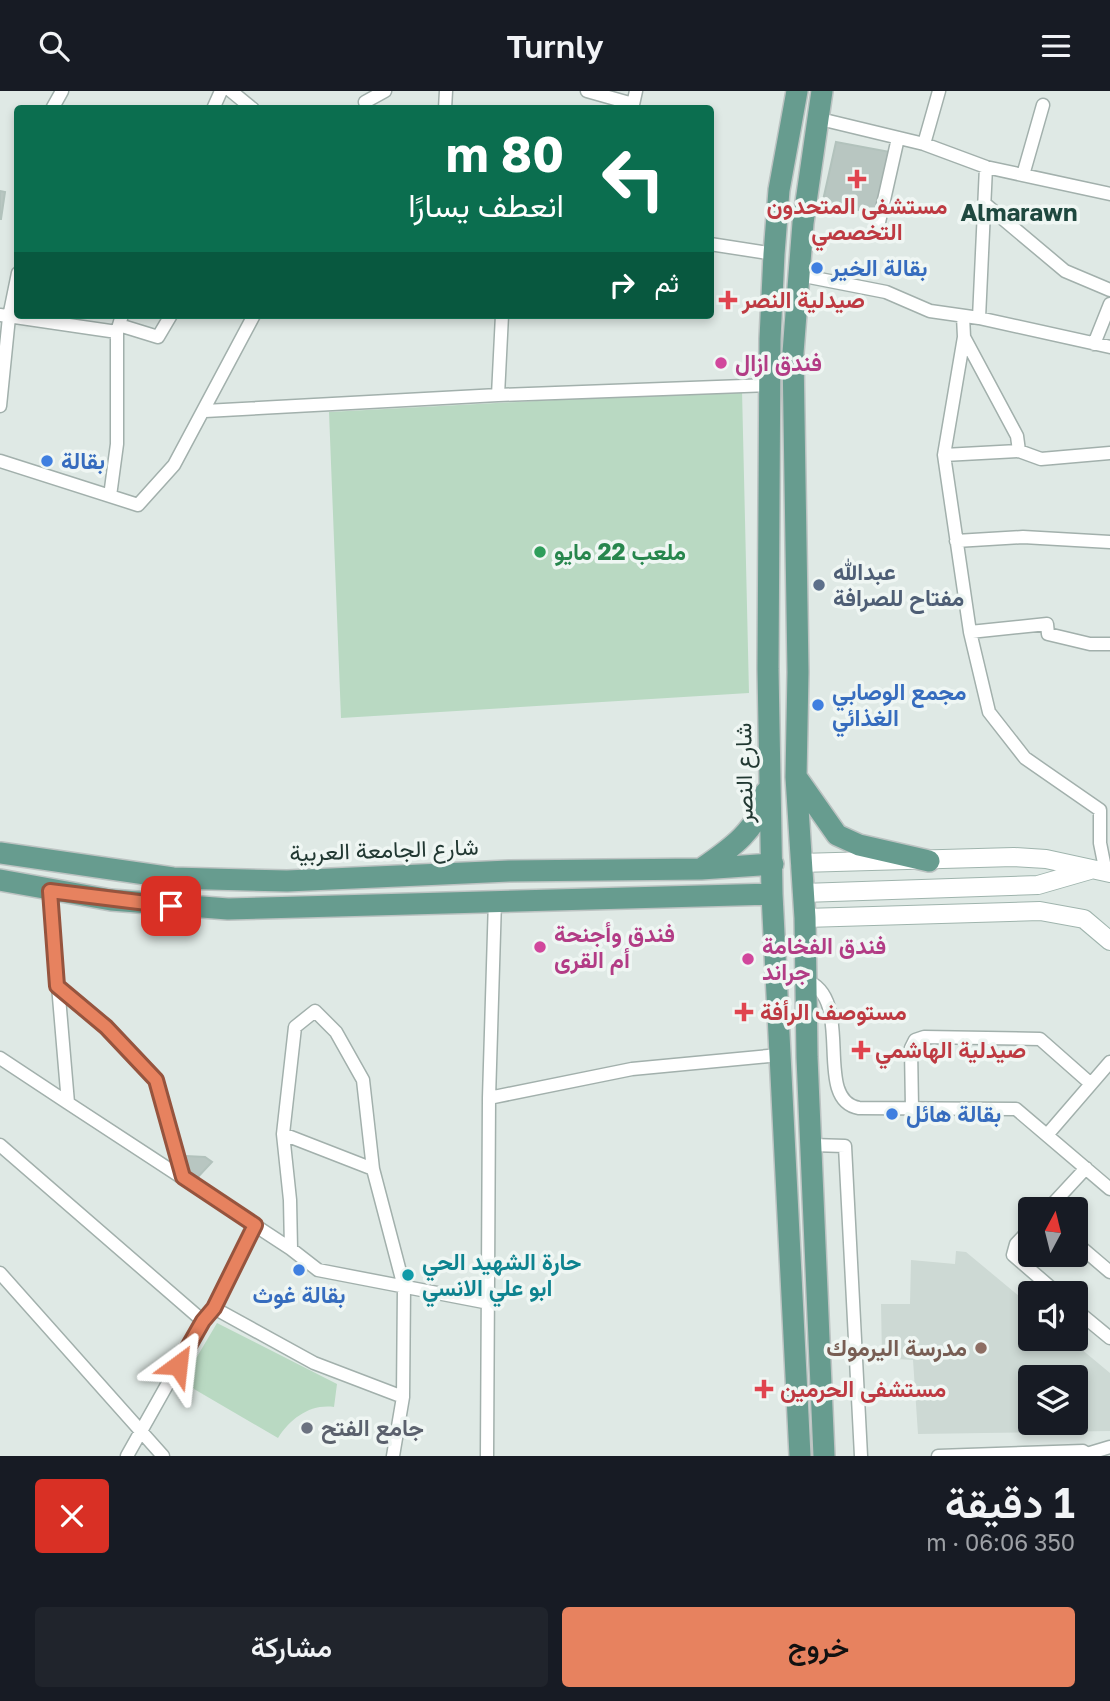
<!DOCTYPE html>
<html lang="ar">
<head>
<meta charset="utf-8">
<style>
  :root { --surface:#171b24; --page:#20242c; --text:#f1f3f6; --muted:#9ea1a6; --accent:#e7825f }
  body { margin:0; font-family:"Golos Text",Vazirmatn,sans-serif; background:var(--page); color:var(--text); direction:rtl; height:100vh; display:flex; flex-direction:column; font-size:26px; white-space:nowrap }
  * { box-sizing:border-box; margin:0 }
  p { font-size:23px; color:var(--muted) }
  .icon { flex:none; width:38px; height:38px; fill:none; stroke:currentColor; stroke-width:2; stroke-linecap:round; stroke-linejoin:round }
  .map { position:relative; height:1365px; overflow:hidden; direction:ltr }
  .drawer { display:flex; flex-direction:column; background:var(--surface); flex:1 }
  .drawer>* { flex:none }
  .hud { position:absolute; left:14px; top:14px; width:700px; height:214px; border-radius:7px; box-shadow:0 4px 10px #0003; direction:rtl; background:#0b6e4f; color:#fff; overflow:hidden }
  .needle { width:46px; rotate:7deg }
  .controls { position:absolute; left:1018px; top:1106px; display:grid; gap:14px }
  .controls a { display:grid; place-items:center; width:70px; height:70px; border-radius:7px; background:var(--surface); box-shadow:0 4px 10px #0003; font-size:35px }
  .pin { position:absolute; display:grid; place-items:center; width:60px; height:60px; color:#fff; margin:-30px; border-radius:14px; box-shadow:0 4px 10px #0006 }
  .me { position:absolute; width:77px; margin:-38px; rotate:30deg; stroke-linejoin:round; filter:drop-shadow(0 0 5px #0008) }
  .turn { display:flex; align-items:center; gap:24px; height:147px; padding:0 35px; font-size:32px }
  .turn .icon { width:91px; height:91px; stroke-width:2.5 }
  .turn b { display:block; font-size:49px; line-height:60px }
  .then { display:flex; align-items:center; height:66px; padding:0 35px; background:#0003; gap:14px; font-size:26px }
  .round { display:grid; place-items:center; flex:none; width:74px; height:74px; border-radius:7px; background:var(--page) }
  .summary { display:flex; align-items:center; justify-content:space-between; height:119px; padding:0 35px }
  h1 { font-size:42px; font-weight:600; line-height:52px }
  .button { display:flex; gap:14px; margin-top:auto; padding:14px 35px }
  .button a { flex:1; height:80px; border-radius:7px; background:var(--accent); color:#111; font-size:28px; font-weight:600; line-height:80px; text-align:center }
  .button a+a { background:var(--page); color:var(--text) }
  header { display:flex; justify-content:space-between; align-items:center; height:91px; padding:0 35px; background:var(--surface); font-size:32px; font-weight:600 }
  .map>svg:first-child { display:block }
  .built { fill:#cdd9d4; fill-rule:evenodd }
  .green { fill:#b9d9c2 }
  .building { fill:#b8c6c1; stroke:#b2c2bc; stroke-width:2 }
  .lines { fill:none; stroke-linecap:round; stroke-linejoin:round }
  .street-casing { stroke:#a2b0ac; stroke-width:15 }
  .secondary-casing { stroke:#9fb4ad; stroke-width:20 }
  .primary-casing { stroke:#bcc3c2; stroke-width:24 }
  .street { stroke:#fff; stroke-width:12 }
  .secondary { stroke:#fff; stroke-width:18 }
  .primary { stroke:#679c8f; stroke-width:21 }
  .route-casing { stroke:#96543e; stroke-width:18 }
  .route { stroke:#e7825f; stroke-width:12 }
  .health-dot { fill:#e0444e; stroke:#eff6f3; stroke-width:2.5 }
  .shop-dot { fill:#3f7fe0; stroke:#eff6f3; stroke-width:2.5 }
  .hotel-dot { fill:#d1479c; stroke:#eff6f3; stroke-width:2.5 }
  .leisure-dot { fill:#2e9e5b; stroke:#eff6f3; stroke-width:2.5 }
  .service-dot { fill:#5c6f8a; stroke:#eff6f3; stroke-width:2.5 }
  .culture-dot { fill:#0f9aa8; stroke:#eff6f3; stroke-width:2.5 }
  .education-dot { fill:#8d6e63; stroke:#eff6f3; stroke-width:2.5 }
  .worship-dot { fill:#6b7280; stroke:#eff6f3; stroke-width:2.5 }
  .labels { text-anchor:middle; stroke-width:7; stroke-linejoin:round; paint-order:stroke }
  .health-label { font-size:23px; font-weight:bold; fill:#be3a42; stroke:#eff6f3; text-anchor:start }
  .shop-label { font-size:23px; font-weight:bold; fill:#366cbe; stroke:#eff6f3; text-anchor:start }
  .hotel-label { font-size:23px; font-weight:bold; fill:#b23c85; stroke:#eff6f3; text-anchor:start }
  .leisure-label { font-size:23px; font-weight:bold; fill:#27864d; stroke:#eff6f3; text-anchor:start }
  .service-label { font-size:23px; font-weight:bold; fill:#4e5e75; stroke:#eff6f3; text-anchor:start }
  .street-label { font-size:23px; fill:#213832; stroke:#eff6f3 }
  .culture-label { font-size:23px; font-weight:bold; fill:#0d838f; stroke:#eff6f3; text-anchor:start }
  .education-label { font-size:23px; font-weight:bold; fill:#785e54; stroke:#eff6f3; text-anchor:end }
  .worship-label { font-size:23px; font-weight:bold; fill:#5b616d; stroke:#eff6f3; text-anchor:start }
  .neighbourhood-label { font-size:24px; font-weight:bold; fill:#1f483f; stroke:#eff6f3 }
</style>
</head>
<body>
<header><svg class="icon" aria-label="menu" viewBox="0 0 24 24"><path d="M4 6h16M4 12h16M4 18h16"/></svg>Turnly<svg class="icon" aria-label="search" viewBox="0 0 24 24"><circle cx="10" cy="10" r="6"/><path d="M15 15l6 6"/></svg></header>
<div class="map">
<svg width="1110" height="1365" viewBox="0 0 1110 1365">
  <rect width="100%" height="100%" fill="#dfe9e5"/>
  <!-- built -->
  <path class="built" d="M956,1160L966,1161L1031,1215V1248H1069L1110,1282V1340L918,1343L913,1269L882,1267L881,1213H910L911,1169L955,1173ZM1031,1286H1076V1332H1031Z"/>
  <!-- green -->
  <path class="green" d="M742,299L749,602L341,627L329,321Z
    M217,1232L337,1293L334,1316C310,1313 291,1327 278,1347L182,1291Z"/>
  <!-- building -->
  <path class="building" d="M836,51L890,61L879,122L822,114Z
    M0,100L5,101L1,128H0Z
    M185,1065L205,1066L212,1071L195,1089L187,1082Z"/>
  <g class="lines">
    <!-- street casing -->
    <g class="street-casing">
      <path id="street" d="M231,0L253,18
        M587,0L633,13
        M365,11L385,0
        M52,18L62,0
        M213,18L221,0
        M445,18L446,0
        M632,18L636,0
        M816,27L924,53L986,76L1110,103
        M924,53L939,0
        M1023,84L1043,14
        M984,112L1065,180L1110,199
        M877,140L898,47
        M710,153L774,163
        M799,184L886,201L930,220L979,227L986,76
        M0,224L117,241
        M963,225L964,246L944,364L970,541L989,621L1025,667L1100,719V752L1106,782
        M979,227L1110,256
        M119,234L158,246L171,224
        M964,246L1017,345L1019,360
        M1094,253L1110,213
        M498,304L502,224
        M0,315L9,226L18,182
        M205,320L498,304L770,294
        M944,364L1019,360L1041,368L1110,362
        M0,370L138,414L174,374L254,224
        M110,405L117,353V241L122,224
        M956,450L1023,446L1110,451
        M970,541L1047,533L1048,543L1090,553H1110
        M50,800L68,1012L291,1158L318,1179L489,1212
        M805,889C857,907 811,1009 859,1017L1016,1018L1110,1098
        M57,895L106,936L156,989L183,1086
        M0,967L68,1012
        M489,1007L632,978L779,964
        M912,1017L911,957L915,949L924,946L1040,948L1091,993
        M283,1043L373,1078
        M1047,1044L1110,971
        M0,1054L203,1230
        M812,1054L845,1055L861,1365
        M1048,1118L1086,1077
        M1031,1137L1016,1153L1013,1164L1057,1202
        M1076,1152L1110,1181
        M0,1182L163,1365
        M214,1217L314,1272L403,1306L404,1196L373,1078L363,989L336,941L315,920L295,936L283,1043L290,1109L291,1158
        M1076,1219L1110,1247
        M1090,1362L1110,1356
        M127,1365L203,1230L214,1217L255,1134
        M393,1365L403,1306
        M487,1365L489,1007L495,809
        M938,1365L1083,1360L1091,1365"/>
    </g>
    <!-- secondary casing -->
    <g class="secondary-casing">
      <path id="secondary" d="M800,772L1014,766L1046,768L1110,782
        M803,802L1038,794L1090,779
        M805,827L1040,820L1084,828L1110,850"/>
    </g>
    <!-- primary casing -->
    <g class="primary-casing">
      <path id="primary" d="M797,0L779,99L774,163L770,248L768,578L772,803L800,1365
        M822,0L803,132L793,262L798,581L796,686L805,827L807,966L824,1365
        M797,687L837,744L859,754L929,770
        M0,762L173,787L287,790L509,780L701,778L773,773
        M701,778C729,759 761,737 766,701
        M0,789L111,809L228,818L772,803"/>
    </g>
    <!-- street -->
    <use href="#street" class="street"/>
    <!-- secondary -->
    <use href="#secondary" class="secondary"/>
    <!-- primary -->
    <use href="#primary" class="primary"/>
  </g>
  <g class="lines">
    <!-- route casing -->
    <g class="route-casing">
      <path id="route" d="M171,815L50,800L57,895L106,936L156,989L183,1086L255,1134L214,1217L203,1230L178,1274"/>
    </g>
    <!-- route -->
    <use href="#route" class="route"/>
  </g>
  <!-- markers -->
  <g class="health-dot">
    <path d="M853.5 77.5h7v7h7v7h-7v7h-7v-7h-7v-7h7z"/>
    <path d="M724.5 198.5h7v7h7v7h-7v7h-7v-7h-7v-7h7z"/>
    <path d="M740.5 910.5h7v7h7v7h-7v7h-7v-7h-7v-7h7z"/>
    <path d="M857.5 948.5h7v7h7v7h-7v7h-7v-7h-7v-7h7z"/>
    <path d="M760.5 1287.5h7v7h7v7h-7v7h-7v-7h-7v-7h7z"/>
  </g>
  <g class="shop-dot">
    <circle cx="817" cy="177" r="7"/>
    <circle cx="47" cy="370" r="7"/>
    <circle cx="818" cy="614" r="7"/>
    <circle cx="892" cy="1023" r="7"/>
    <circle cx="299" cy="1179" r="7"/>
  </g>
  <g class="hotel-dot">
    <circle cx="721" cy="272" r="7"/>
    <circle cx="540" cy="856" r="7"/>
    <circle cx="748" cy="868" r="7"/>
  </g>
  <circle class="leisure-dot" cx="540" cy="461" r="7"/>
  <circle class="service-dot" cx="819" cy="494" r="7"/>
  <circle class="culture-dot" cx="408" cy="1184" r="7"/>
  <circle class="education-dot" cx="981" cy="1257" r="7"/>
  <circle class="worship-dot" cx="307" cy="1337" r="7"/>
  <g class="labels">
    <!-- health labels -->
    <g class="health-label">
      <text x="857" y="123" text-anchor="middle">مستشفى المتحدون<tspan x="857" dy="26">التخصصي</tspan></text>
      <text x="742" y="217">صيدلية النصر</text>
      <text x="760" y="929">مستوصف الرأفة</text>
      <text x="875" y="967">صيدلية الهاشمي</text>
      <text x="780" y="1306">مستشفى الحرمين</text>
    </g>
    <!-- shop labels -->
    <g class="shop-label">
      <text x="831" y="185">بقالة الخير</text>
      <text x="61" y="378">بقالة</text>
      <text x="832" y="609">مجمع الوصابي<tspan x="832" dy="26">الغذائي</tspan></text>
      <text x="906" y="1031">بقالة هائل</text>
      <text x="299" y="1212" text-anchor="middle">بقالة غوث</text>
    </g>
    <!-- hotel labels -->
    <g class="hotel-label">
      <text x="735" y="280">فندق ازال</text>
      <text x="554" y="851">فندق وأجنحة<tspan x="554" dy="26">أم القرى</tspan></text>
      <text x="762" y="863">فندق الفخامة<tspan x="762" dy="26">جراند</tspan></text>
    </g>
    <!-- leisure labels -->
    <g class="leisure-label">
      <text x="554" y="469">ملعب 22 مايو</text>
    </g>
    <!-- service labels -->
    <g class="service-label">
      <text x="833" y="489">عبدالله<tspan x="833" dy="26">مفتاح للصرافة</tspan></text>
    </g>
    <!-- street labels -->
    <g class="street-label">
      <text transform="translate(744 682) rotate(-91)" y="8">شارع النصر</text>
      <text transform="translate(384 759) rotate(-2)" y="8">شارع الجامعة العربية</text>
    </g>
    <!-- culture labels -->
    <g class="culture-label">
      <text x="422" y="1179">حارة الشهيد الحي<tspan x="422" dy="26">ابو علي الانسي</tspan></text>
    </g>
    <!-- education labels -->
    <g class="education-label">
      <text x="967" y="1265">مدرسة اليرموك</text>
    </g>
    <!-- worship labels -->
    <g class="worship-label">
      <text x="321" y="1345">جامع الفتح</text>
    </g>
    <!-- neighbourhood labels -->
    <g class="neighbourhood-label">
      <text x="1019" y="130">Almarawn</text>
    </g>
  </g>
</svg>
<div class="controls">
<a><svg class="needle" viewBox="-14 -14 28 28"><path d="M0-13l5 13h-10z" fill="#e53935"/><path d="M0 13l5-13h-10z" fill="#9ea1a6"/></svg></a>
<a><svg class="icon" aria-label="sound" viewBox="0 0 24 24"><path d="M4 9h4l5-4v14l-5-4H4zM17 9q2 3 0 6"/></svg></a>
<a><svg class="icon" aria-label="layers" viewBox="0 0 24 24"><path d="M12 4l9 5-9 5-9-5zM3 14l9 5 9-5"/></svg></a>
</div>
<div class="pin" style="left:171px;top:815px;background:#d93025"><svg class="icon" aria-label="arrive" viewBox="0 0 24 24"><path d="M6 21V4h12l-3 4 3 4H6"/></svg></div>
<svg class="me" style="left:178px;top:1274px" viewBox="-20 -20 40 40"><path d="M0-17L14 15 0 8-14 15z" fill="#e7825f" stroke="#fff" stroke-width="4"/></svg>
<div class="hud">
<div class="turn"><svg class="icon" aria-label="left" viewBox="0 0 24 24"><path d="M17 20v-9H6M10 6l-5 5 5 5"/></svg><div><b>80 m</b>انعطف يسارًا</div></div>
<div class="then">ثم<svg class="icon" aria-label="right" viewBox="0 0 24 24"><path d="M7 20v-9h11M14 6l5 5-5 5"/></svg></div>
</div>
</div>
<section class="drawer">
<div class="summary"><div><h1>1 دقيقة</h1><p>350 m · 06:06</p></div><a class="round" style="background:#d93025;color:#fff"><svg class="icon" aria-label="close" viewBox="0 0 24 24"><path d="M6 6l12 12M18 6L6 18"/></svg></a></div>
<div class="button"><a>خروج</a><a>مشاركة</a></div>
</section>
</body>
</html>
